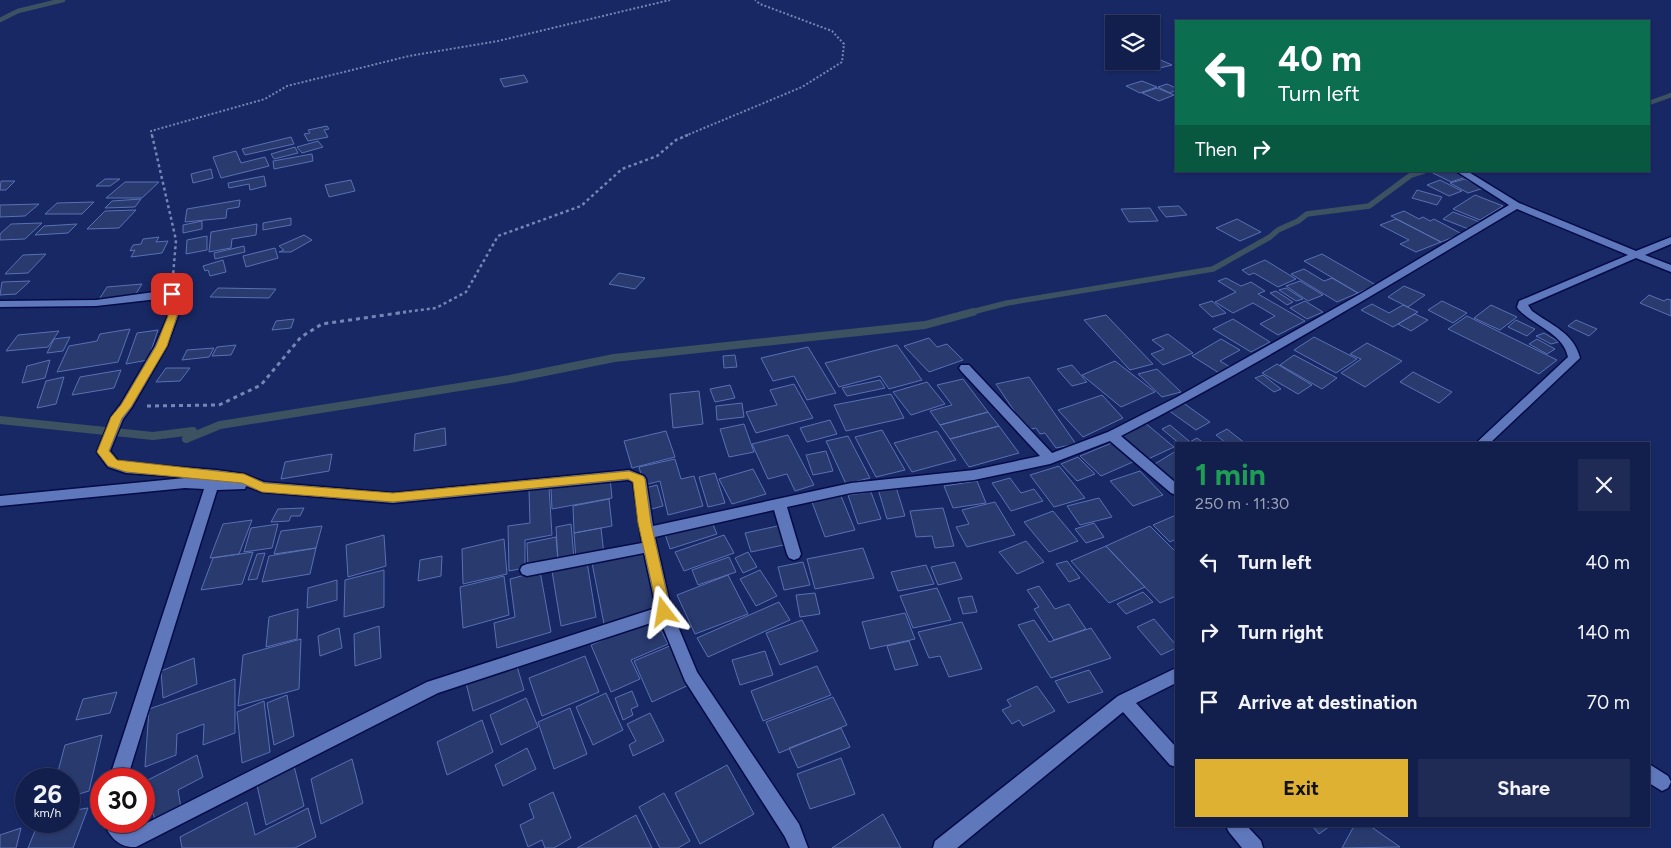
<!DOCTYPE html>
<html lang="en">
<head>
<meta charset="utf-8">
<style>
  :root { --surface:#121e4b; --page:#1f2b55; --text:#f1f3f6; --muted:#9ca2b5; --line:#313c63; --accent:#deb133 }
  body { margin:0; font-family:Figtree,sans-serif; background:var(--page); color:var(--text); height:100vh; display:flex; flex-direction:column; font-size:19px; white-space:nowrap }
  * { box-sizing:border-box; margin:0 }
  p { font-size:16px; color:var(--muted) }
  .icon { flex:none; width:28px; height:28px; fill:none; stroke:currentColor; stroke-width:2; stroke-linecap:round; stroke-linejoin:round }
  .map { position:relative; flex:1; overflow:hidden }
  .drawer { position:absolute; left:1175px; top:442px; width:475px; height:385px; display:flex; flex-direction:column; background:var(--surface); border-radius:0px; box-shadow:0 1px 4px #0004,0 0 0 1px var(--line) }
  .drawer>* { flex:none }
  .hud { position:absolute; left:1175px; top:20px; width:475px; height:152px; border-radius:0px; box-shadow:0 1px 4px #0004,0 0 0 1px var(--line); background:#0b6e4f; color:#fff; overflow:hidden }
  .controls { position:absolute; left:1105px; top:15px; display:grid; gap:10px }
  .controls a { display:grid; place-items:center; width:55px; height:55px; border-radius:0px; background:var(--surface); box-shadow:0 1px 4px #0004,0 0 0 1px var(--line); font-size:25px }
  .speed { position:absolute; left:15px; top:768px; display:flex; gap:10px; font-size:25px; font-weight:700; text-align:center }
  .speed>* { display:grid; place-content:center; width:65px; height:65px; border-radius:50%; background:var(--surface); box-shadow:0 1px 4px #0004,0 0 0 1px var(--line); line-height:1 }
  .speed small { font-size:12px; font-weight:400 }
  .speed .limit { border:8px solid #d22; background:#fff; color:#111 }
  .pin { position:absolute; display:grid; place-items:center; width:42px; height:42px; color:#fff; margin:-21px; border-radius:10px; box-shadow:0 2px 8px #0006 }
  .me { position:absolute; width:55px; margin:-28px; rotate:346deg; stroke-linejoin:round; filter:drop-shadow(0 0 4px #0008) }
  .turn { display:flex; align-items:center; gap:18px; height:105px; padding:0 20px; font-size:22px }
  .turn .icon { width:65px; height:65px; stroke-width:2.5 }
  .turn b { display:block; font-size:35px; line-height:42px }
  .then { display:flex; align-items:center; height:48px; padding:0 20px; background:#0003; gap:10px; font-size:19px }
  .round { display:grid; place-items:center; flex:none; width:52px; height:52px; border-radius:0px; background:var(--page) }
  .overview { display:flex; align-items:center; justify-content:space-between; height:85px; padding:0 20px }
  h1 { font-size:30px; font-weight:700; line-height:38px; color:#1e9e55 }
  .cta { display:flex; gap:10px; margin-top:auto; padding:10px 20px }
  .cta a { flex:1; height:58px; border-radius:0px; background:var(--accent); color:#111; font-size:20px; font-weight:700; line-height:58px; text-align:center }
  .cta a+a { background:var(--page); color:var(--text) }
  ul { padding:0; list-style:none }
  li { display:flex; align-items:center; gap:15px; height:70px; padding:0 20px }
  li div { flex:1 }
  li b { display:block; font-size:19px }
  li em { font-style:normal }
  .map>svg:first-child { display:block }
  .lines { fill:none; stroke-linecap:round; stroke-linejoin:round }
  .stream-far2 { stroke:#3c5261; stroke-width:4.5 }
  .stream-far1 { stroke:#3c5261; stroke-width:5.5 }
  .stream { stroke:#3c5261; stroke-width:8 }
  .building { fill:#293a6f; stroke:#5870b4 }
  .lane-casing { stroke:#050b47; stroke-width:3 }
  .street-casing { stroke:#050b47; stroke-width:3 }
  .path-far2 { stroke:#7585b5; stroke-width:2; stroke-dasharray:2 2; stroke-linecap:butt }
  .path-far1 { stroke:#7585b5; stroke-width:2.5; stroke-dasharray:3 3; stroke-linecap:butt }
  .path { stroke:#7585b5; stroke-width:3; stroke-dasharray:4 4; stroke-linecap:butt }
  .lane { fill:#5f77bb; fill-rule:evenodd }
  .street { fill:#5f77bb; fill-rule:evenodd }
  .route { fill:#deb133; stroke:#907321 }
</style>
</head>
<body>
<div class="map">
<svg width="1671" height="848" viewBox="0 0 1671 848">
  <rect width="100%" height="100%" fill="#182864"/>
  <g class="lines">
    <!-- stream-far2 -->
    <path class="stream-far2" d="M0,20L18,11L63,0
      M1649,103L1671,95"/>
    <!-- stream-far1 -->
    <path class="stream-far1" d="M968,313L1007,303L1213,269L1270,237L1278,230L1298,221L1307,214L1369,206L1411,175L1424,171"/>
    <!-- stream -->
    <path class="stream" d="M0,420L153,436L193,431L186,439L220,425L510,379L614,358L925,325L973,312"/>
  </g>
  <!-- building -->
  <path class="building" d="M1156,58L1172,65L1156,69L1140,62L1151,61V59Z
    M524,75L528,82L504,87L500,79Z
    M1142,81L1157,87L1140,93L1126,86Z
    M1167,84L1176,88V90L1170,93L1158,87Z
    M1157,88L1174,95L1159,101L1142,93Z
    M327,126L329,129L324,130L328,137L308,141L304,134L310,133L308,130Z
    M291,137L294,144L245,155L242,149Z
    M318,141L323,147L302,153L297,147Z
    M295,147L298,153L274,159L271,154Z
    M236,151L241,163L265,157L269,166L221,178L213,157Z
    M312,154L313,161L274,169L273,161Z
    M211,169L213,178L193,183L191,174Z
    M1454,171L1466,177L1451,182L1431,172Z
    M264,176L266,186L250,190L249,184L229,188L228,183Z
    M105,179H120L110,186H96Z
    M1465,179L1484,188L1468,193L1450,183Z
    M351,180L355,191L329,197L325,185Z
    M1440,180L1462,191L1449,196L1427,185Z
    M15,181L6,190H0L1,181Z
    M125,182H159L142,198H106Z
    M1417,190L1442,197L1437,205L1412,198Z
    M1475,195L1503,206L1480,220L1453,209Z
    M141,199L135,207L105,208L112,201Z
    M240,200L239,207L227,209L226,218L185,222L187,209Z
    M94,202L82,214H45L57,203Z
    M39,204L25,216L0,217V205Z
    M1179,206L1187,215L1166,217L1158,207Z
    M1150,208L1158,221L1129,222L1121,209Z
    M136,210L119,228L87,229L105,211Z
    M1404,211L1419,219L1423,217L1430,221L1434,219L1462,234L1441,242L1391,216Z
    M1453,212L1480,222L1471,230L1443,219Z
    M291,218V225L263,230V223Z
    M1237,219L1261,232L1240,241L1216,228Z
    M1396,219L1441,242L1416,252L1400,244L1409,240L1380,225Z
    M202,221V229L183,233V225Z
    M42,223L25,239L0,240V234L11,224Z
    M77,224L68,233L35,235L44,226Z
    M257,224L256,235L232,239L231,248L209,252L211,232Z
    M304,235L312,240L291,252H279L284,250L279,246Z
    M207,236V250L186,254L187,240Z
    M159,237L156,242L168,241L162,253L131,257L135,250L130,251L133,245L141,244L143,239Z
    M244,246L245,252L215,259L214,253Z
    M275,248L278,258L246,267L243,256Z
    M46,254L28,273L5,274L23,255Z
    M1322,254L1376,285L1358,293L1304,261Z
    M223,260L226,272L210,276L208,270L205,271L203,266Z
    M1265,260L1296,279L1278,287L1254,273L1249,275L1242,270Z
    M1304,269L1324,281L1332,278L1358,293L1337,302L1291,274Z
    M619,273L645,278L635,289L609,284Z
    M1226,278L1241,286L1251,282L1265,291L1258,294L1305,321L1278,335L1260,324L1275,316L1253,303L1233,313L1215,302L1236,292L1218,281Z
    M30,281L16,294L0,295L2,282Z
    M1300,281L1323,295L1308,301L1286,286Z
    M142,284L134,297L98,301L107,287Z
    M1404,286L1425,295L1408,307L1388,297Z
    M218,288L276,289L269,298L210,297Z
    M1286,288L1303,299L1296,301L1279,290Z
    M1276,291L1293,302L1287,305L1270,293Z
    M1649,295L1664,301L1667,299L1671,300V316L1640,303Z
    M1212,301L1226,313L1212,317L1199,305Z
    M1305,301L1323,312L1307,319L1290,308Z
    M1442,301L1467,313L1453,323L1428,310Z
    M1372,304L1389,313L1403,305L1418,312L1393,327L1361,310Z
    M1491,305L1517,317L1500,330L1474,318Z
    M1415,314L1428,320L1411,331L1398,324Z
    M1106,315L1153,364L1130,370L1084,320Z
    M1467,316L1557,360L1539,374L1448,329Z
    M294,319L291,328L272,330L276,321Z
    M1233,319L1270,342L1251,352L1213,329Z
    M1516,320L1535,329L1527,336L1508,327Z
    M1576,320L1597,329L1589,336L1568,326Z
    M130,329L118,362L57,372L69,346L97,341L100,334Z
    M158,330L148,360L126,364L137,333Z
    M59,331L48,347L6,351L18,335Z
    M1544,333L1559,342L1551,344L1536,336Z
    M1168,334L1193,353L1163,365L1151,354L1164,349L1152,340Z
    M70,337L63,351L47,353L54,339Z
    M1314,337L1357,359L1336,373L1294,350Z
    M929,338L937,347L947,344L963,360L929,372L904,346Z
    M1221,339L1240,350L1220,361L1230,367L1219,373L1192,356Z
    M1537,339L1555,349L1547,354L1529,344Z
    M1367,343L1402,361L1365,387L1341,373L1361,359L1350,354Z
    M236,345L231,355L212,356L217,347Z
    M897,345L922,380L889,389L880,376L839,387L825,363Z
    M808,347L836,393L807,400L794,376L773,381L761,358Z
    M214,348L209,357L182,360L187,350Z
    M735,355L737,367L724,368L723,356Z
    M1294,355L1337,378L1322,389L1280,365Z
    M50,360L45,378L22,383L27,366Z
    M1115,361L1155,392L1121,407L1082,375Z
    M1277,364L1312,385L1298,394L1262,373Z
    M1072,365L1087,382L1072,386L1057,369Z
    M166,368H190L180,381L156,382Z
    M1157,369L1181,392L1162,397L1138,374Z
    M121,370L114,388L72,395L80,377Z
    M1413,372L1452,392L1439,403L1400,382Z
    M1263,375L1281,389L1274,392L1255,378Z
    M64,377L56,404L37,408L46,381Z
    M1029,377L1076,444L1056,448L1045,433L1040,434L1036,428L1027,430L996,384Z
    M963,379L988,412L940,425L930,411L952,405L937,385Z
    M880,380L885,388L847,396L842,388Z
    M927,382L945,404L911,415L893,392Z
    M794,384L813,418L756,433L746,412L777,405L770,390Z
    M730,385L735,398L715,402L710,389Z
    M699,391L703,424L673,428L670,394Z
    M891,394L904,418L846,431L834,405Z
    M1102,395L1123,418L1083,437L1058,410Z
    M1182,402L1210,422L1196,430L1168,410Z
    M742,403L744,417L717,420L716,406Z
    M988,412L999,426L950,439L940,425Z
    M830,420L837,434L807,442L800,428Z
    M1144,422L1174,447L1146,460L1116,435Z
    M744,424L754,452L729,457L720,429Z
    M1170,425L1189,441L1180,444L1162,429Z
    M999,426L1019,453L969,467L950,439Z
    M445,428L446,445L414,451L415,434Z
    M1227,429L1246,444H1227L1216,435Z
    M882,430L905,470L876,477L855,437Z
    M666,431L675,457L632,468L624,441Z
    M937,431L956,460L912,472L894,443Z
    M788,435L814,485L795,491L787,474L768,479L752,444Z
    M848,436L870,478L846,484L826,441Z
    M1197,438L1205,444H1186Z
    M1114,442L1135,461L1101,476L1080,456Z
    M826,451L833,471L813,475L806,455Z
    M1176,451V482L1153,465Z
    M332,454L329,471L281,479L285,462Z
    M1078,457L1095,474L1077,481L1061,464Z
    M675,459L681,479L694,476L703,506L668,515L660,481L644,485L639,467Z
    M1059,466L1085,498L1054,507L1030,475Z
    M753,469L766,494L732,504L719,479Z
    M1140,471L1163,495L1133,506L1110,481Z
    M715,473L725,503L708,507L699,477Z
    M610,478L612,498L552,509L551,488Z
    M1010,478L1021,493L1034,489L1043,501L1011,511L992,483Z
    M977,481L986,503L953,508L944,486Z
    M657,485L663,506L648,510L642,489Z
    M549,487L552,535L525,540V568L509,571L508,526L530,523L529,490Z
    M896,487L905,516L887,519L878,489Z
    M871,492L881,519L858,524L848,495Z
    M841,496L855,530L825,537L812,502Z
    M1099,498L1112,517L1080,525L1067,506Z
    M609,499L612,526L574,533L573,506Z
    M995,502L1015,535L967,547L956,527L969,524L962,510Z
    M304,508L300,516H291L289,521L271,522L278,509Z
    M943,508L954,546L935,548L932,536L916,537L910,511Z
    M1053,511L1078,541L1049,552L1024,522Z
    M1176,515V539L1170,542L1153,525Z
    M252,520L239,554L210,558L223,524Z
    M711,520L717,534L670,549L665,534Z
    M1094,523L1104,537L1086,543L1075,529Z
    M278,524L272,548L244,552L251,528Z
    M571,524L574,559L558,561L556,527Z
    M782,525L788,544L751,552L745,533Z
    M322,526L316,548L274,554L281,531Z
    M1150,526L1176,552V596L1160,603L1106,546Z
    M601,528L604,555L576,560L574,533Z
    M384,535L386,566L348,577L346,545Z
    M724,535L734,553L684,571L675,552Z
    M556,537L558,561L528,567L527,543Z
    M504,539L507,574L463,584L462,549Z
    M1026,541L1044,562L1017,574L999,552Z
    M1106,546L1145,587L1109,603L1071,561Z
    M316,548L310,574L262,582L269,556Z
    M863,548L874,578L815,589L807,559Z
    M644,549L659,609L604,624L592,563Z
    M253,552L242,584L201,590L213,558Z
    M748,552L757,567L743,573L735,558Z
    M265,553L257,579L248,580L257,554Z
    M442,556L441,576L418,581L420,560Z
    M729,557L736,572L698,585L692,570Z
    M1067,561L1080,578L1069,582L1056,564Z
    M587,562L596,617L561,626L552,571Z
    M803,562L810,585L784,590L778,567Z
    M955,562L962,579L938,585L931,567Z
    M926,565L934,584L898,591L891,572Z
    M384,570V607L344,617L345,580Z
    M760,570L777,596L756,606L740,579Z
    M540,571L551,632L497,648L494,623L515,617L510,579Z
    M728,575L748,614L695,634L677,595Z
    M504,576L509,615L463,628L460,587Z
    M337,580V600L307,608L308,588Z
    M1039,586L1055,609L1069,604L1086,629L1054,640L1034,609L1039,607L1027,590Z
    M937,588L951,620L913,628L900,596Z
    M1143,592L1153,602L1126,614L1117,604Z
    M815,593L820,614L800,617L796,595Z
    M972,596L977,612L963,614L958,598Z
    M779,602L790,620L708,657L697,638Z
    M298,609L297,639L266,647L269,617Z
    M905,613L915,639L870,649L862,622Z
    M655,618L668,644L631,660L640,679L611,692L591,645Z
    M1154,619L1176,645V648L1161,655L1137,627Z
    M802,620L818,651L780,665L766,633Z
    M1034,620L1049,642L1091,628L1111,658L1051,678L1018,625Z
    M962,622L982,669L949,677L940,656L929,658L918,632Z
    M379,626L381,658L355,666L354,634Z
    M339,628L342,648L320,656L318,636Z
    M301,639L299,689L238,706L243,655Z
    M909,641L918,665L895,670L887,646Z
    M672,645L691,684L652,702L634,661Z
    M765,651L773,675L740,685L732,660Z
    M585,656L599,692L542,716L529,678Z
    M194,658L197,684L163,698L161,671Z
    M516,663L524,690L473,711L466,683Z
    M817,666L831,695L763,721L751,691Z
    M1089,670L1103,692L1068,703L1055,681Z
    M235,679V733L203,745L204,724L177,734L176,755L145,767L149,709Z
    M1037,686L1055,711L1023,726L1019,720L1012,724L1002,710L1011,706L1007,700Z
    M632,691L638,706L631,709L633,715L623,720L615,698Z
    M117,692L110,713L76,720L83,699Z
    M606,693L623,730L593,745L576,707Z
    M287,695L294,736L274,745L267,703Z
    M833,697L847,725L779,753L766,722Z
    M526,698L538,727L501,745L490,715Z
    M264,701L270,752L242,763L237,712Z
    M570,708L587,754L554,769L538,722Z
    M650,713L664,741L633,756L629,745L636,741L627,724Z
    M482,720L493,752L447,775L437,742Z
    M841,728L850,747L798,768L789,748Z
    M102,735L89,791L69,797V779H56L65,745Z
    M527,748L536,769L503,786L495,765Z
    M197,755L203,777L178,790L181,808L155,821L146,781Z
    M841,758L855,794L810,809L797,774Z
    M352,759L363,803L321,824L311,779Z
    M293,762L304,806L266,825L256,781Z
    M727,765L754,814L700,844L675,793Z
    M553,792L571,838L554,848H545L542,840L528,847L520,825L534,818L529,804Z
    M664,793L690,841L678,848H660L639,807Z
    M247,802L255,835L308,808L316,837L295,848H182L180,837Z
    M88,808L73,848H28L39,821H69V811Z
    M883,814L901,848H832Z
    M636,815L652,848H577Z
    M1312,826H1330L1319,834Z
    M1354,826H1370L1400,847L1342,848Z
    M21,828L16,848H0V835Z"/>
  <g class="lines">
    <!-- lane casing -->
    <g class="lane-casing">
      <path id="lane" d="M1649,764L1668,776L1671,782L1668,788L1662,791L1649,783Z"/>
    </g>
    <!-- street casing -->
    <g class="street-casing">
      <path id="street" d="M1456,171H1467L1519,203L1636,251L1671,237V244L1645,255L1671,265V272L1636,258L1528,305L1532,311C1551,325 1574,333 1580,358L1489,444H1475L1568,357C1563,333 1534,326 1518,309L1517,307L1519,301L1628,255L1517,209C1386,287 1256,366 1121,436L1176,483V495L1171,493L1110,441L1050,464L974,480L851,493L787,507L801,554L799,558L794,560L789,558L787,554L774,510L655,537L672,612L697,672L799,824L808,848H790L785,837L685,681L660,620L438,693L136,847C118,848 109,836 103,821H122L128,828L133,830L427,682L656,608L644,553L527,576L522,574L520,570L522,566L527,564L642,543L633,482L628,480L393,503L262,492L246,486L245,489L217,490L127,779H109L204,489L185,488L0,506V496L185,478L211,479L126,473L108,467L97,452L111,417L121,404L155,346L168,316L167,298L96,306L0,307V301L96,300L176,289L178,316L167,346L132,407L123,419L110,451L118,461L126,463L217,470L244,474L264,482L393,493L629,470L644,476L646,479L653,526L851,483L974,470L1040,456L961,371L959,368L961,365H969L1052,453L1108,432L1177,397L1362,293L1509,205Z
        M1176,668V683L1136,703L1176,747V767L1170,765L1123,712L957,848H933L935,841L1118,696Z
        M1226,826H1247L1261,841L1263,848H1242L1229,832Z"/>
    </g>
    <!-- path-far2 -->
    <path class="path-far2" d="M152,136L151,131L265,99L287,86L409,56L498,41L670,0
      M685,136L802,87L842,62L844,44L832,31L760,4L755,0"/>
    <!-- path-far1 -->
    <path class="path-far1" d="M152,135L176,240L173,276
      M397,313L436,308L466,292L498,236L581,206L622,169L657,156L676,140L688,135"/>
    <!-- path -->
    <path class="path" d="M147,406L219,405L261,385L301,337L322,324L406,312"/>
    <!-- lane -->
    <use href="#lane" class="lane"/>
    <!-- street -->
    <use href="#street" class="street"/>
  </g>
  <!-- route -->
  <path class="route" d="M172,291L176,294L177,316L167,346L131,407L122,418L109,451L117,460L244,474L264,483L393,493L629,471L643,476L645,479L651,523L671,612L669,616H660L658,612L638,523L633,482L628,479L393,502L262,492L242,483L126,472L108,466L97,452L111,417L121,405L156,346L168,316L167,294Z"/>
</svg>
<div class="controls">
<a><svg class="icon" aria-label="layers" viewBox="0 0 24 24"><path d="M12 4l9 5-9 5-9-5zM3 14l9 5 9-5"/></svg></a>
</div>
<div class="speed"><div>26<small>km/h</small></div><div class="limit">30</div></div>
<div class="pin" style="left:172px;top:294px;background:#d93025"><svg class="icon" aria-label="arrive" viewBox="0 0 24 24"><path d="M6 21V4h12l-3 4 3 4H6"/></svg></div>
<svg class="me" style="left:664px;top:612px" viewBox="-20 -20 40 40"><path d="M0-17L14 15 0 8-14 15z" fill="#deb133" stroke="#fff" stroke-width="4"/></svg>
<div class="hud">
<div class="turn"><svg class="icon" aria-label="left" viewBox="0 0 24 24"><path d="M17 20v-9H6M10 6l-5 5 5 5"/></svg><div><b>40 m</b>Turn left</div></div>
<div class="then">Then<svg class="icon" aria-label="right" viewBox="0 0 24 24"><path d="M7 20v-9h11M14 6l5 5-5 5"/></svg></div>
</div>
<section class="drawer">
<div class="overview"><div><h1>1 min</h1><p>250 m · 11:30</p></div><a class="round"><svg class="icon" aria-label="close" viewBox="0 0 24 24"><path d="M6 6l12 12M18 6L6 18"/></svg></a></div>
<ul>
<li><svg class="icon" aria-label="left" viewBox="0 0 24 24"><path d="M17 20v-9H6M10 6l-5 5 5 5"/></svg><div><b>Turn left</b></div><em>40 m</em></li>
<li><svg class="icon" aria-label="right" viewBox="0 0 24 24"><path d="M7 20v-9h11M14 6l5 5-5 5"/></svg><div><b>Turn right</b></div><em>140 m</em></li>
<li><svg class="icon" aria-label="arrive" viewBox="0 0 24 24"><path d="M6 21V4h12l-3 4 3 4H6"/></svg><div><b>Arrive at destination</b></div><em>70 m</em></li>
</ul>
<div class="cta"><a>Exit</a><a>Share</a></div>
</section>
</div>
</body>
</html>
